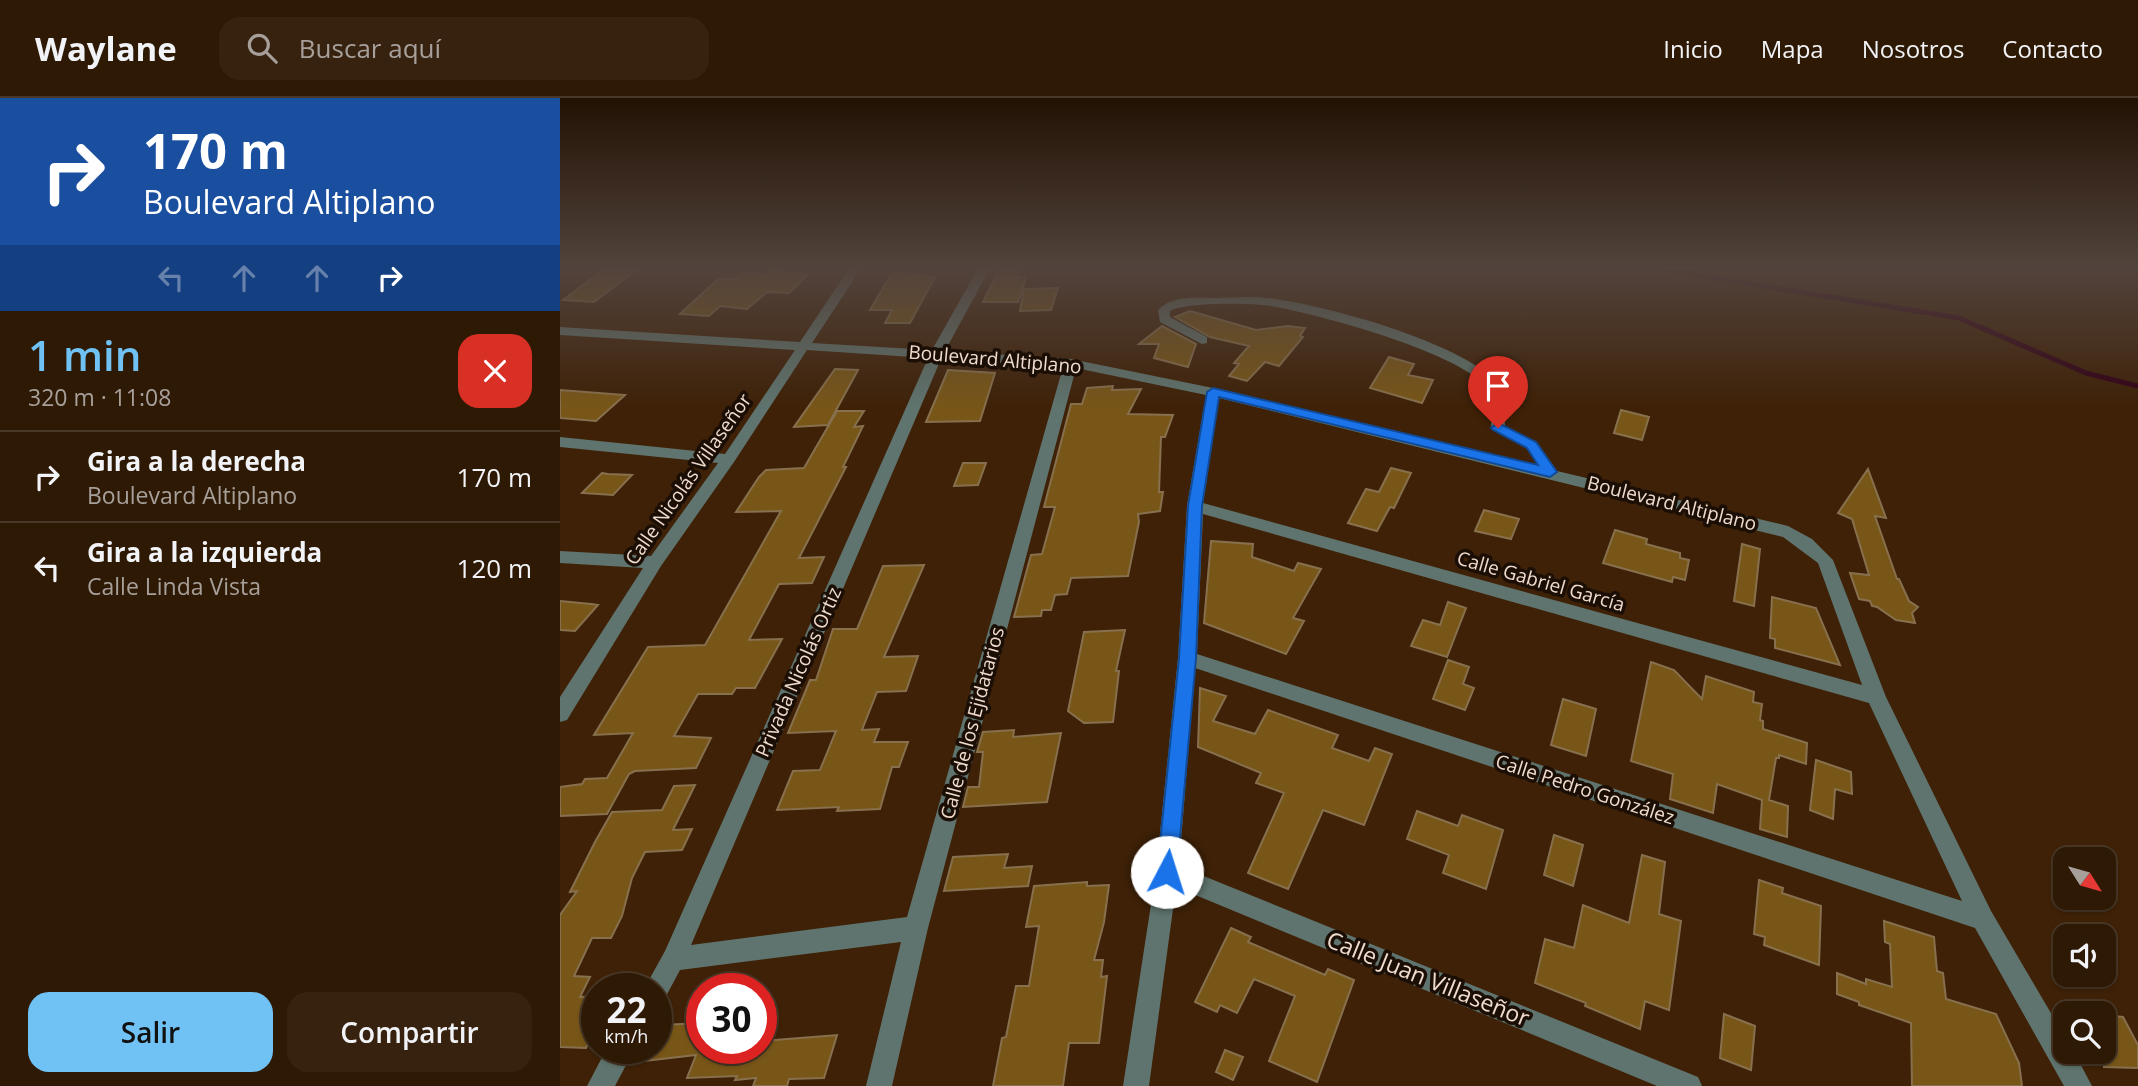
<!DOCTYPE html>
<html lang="es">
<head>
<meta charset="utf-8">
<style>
  :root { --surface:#2e1905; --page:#36220f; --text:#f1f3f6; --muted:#a7a09a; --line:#493827; --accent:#70c2f4 }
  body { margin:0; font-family:"Open Sans",sans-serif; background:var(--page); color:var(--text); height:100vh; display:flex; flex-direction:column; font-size:26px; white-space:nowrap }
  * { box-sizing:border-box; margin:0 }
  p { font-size:23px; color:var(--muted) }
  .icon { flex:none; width:38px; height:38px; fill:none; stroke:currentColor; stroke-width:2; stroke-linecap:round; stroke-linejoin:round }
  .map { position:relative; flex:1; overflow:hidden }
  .sheet { display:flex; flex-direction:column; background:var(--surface); width:560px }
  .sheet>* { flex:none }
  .banner { background:#1a4fa0; color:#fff; overflow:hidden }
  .needle { width:46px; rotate:127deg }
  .fabs { position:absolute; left:1493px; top:749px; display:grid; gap:14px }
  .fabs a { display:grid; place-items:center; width:63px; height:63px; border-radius:14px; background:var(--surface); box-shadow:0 2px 5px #0004,0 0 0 2px var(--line); font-size:35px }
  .speed { position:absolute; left:21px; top:875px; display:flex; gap:14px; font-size:35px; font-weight:700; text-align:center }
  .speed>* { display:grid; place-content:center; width:91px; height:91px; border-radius:50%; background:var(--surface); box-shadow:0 2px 5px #0004,0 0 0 2px var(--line); line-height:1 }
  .speed small { font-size:18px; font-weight:400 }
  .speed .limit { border:10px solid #d22; background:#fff; color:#111 }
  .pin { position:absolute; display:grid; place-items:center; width:60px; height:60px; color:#fff; margin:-72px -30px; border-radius:50% 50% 50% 0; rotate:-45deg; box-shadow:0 0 7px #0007 }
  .pin .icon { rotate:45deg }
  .me { position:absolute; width:77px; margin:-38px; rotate:5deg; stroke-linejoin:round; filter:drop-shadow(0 0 5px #0008) }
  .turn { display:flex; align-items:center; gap:24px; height:147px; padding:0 28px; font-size:32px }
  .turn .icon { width:91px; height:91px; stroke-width:2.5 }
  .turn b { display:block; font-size:49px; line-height:60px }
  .lanes { display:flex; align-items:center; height:66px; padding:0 28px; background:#0003; justify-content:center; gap:35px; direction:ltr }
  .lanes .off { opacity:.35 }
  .round { display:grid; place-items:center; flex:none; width:74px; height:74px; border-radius:21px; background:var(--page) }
  .overview { display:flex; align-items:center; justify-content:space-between; height:119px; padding:0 28px }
  h1 { font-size:42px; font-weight:600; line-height:52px; color:var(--accent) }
  .button { display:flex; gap:14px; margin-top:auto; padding:14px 28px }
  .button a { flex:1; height:80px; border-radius:21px; background:var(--accent); color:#111; font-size:28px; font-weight:600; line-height:80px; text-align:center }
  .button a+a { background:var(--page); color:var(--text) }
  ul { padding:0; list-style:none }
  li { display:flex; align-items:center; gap:21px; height:91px; padding:0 28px; border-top:2px solid var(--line) }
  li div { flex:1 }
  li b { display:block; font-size:26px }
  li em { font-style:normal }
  header { display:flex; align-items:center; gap:42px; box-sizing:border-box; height:98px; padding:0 35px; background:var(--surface); border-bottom:2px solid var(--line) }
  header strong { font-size:33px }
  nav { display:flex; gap:38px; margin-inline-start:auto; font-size:24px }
  .search { width:490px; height:63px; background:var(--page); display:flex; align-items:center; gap:18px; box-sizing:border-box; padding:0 24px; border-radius:21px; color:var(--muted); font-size:26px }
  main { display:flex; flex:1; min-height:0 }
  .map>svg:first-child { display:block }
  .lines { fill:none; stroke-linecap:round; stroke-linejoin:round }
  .stream { stroke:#310016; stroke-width:5 }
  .building { fill:#785618; stroke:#87704d; stroke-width:2 }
  .minor { fill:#5f746e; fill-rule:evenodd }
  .route { fill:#1a73e8; stroke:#114b97; stroke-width:2 }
  .labels { text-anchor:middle; stroke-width:7; stroke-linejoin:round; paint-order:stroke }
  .street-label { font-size:19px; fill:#f0dcce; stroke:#1b0e05 }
  .near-street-label { font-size:23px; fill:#f0dcce; stroke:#1b0e05 }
</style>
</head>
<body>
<header>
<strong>Waylane</strong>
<div class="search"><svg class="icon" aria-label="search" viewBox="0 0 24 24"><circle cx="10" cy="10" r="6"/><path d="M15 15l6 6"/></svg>Buscar aquí</div>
<nav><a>Inicio</a><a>Mapa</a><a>Nosotros</a><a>Contacto</a></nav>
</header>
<main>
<section class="sheet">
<div class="banner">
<div class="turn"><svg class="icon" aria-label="right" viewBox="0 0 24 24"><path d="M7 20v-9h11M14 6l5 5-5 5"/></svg><div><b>170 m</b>Boulevard Altiplano</div></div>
<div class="lanes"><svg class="icon off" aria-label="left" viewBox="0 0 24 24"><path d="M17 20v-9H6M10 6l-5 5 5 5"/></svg><svg class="icon off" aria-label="ahead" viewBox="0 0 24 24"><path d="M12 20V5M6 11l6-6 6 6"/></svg><svg class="icon off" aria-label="ahead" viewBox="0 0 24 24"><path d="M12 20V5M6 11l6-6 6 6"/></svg><svg class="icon" aria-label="right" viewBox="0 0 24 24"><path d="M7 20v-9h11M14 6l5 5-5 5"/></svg></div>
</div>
<div class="overview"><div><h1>1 min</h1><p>320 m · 11:08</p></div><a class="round" style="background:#d93025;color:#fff"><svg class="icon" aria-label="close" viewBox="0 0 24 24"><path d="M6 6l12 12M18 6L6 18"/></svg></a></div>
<ul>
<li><svg class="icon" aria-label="right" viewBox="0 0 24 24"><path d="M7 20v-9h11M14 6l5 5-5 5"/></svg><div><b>Gira a la derecha</b><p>Boulevard Altiplano</p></div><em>170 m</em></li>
<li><svg class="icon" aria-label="left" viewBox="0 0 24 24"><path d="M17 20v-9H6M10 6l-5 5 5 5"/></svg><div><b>Gira a la izquierda</b><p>Calle Linda Vista</p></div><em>120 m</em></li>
</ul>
<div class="button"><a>Salir</a><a>Compartir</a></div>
</section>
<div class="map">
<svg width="1578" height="988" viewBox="0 0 1578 988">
  <rect width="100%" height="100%" fill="#3e2107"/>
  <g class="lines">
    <!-- stream -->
    <path class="stream" d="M1106,172L1399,220L1526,275L1578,288"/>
  </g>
  <!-- building -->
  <path class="building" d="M43,172H76L34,204L3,202Z
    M439,172H457L456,179L466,180L458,204H423Z
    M209,174L249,176L229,195L207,194L187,211L160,208L149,218L120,216L158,181H175L181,175L206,177Z
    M332,175L375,179L350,225H325L332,212H310Z
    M498,190L491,212L460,213L464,191Z
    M630,213L696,232L728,228L745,230L740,238L743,239L719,268L705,264L687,283L669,278L679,266L674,265L689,248L650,239L615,219Z
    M602,228L636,246L628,269L594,260L599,246H579Z
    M829,259L854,266L848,277L873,282L862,305L810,290Z
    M275,271L298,272L268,327L234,329Z
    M388,272L435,275L420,323L366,324Z
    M553,288L552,292L581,291L568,316L613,317L605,339H601L599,394H603L600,413L578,416L579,424L568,478L511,480L507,496L495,497L491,512H482L481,518L454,519L471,457L482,456L495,409H484L511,306H522L527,290Z
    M0,292L65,297L36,323L0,320Z
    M1061,312L1089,319L1082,342L1054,335Z
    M277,313H304L294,329L303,328L283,369H286L239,460L264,459L252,485L219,486L189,542L222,541L195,590H176L172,596H138L114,638L151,640L136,670L75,673L69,676L47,716L0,718V689L22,686L25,681L47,680L73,635L34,637L88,549L145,547L221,413L176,414L199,379L206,372L244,370Z
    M403,365H426L418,387L394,388Z
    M831,370L851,375L834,410L830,409L817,433L788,425L806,391L819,394Z
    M1308,371L1326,420L1315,418L1337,481H1339L1349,503L1358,509L1352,515L1355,525L1336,522L1317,509L1312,508L1310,503L1299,501L1290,475L1309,477L1292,421L1278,415Z
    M42,375L48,376L72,377L53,397L22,395Z
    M924,412L959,421L951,441L915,433Z
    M1055,432L1087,441L1086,446L1120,455V460L1129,462L1125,482L1113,479L1112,484L1043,465Z
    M651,443L693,446L692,459L734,473L738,465L761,471L733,520L744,523L726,556L644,525Z
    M1182,446L1200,451L1194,508L1174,503Z
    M364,467L324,559L358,558L346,593L317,594L302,632L319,631L314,644H348L339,669H332L320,711L277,713L279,709L217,712L233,673L260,672L276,633L228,635L250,582H256L273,531H297L323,468Z
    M1212,499L1256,510L1280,567L1215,550V541L1210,540Z
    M0,503L31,506L38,507L15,533L0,532Z
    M888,504L906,510L887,559L851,548L863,522L880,527Z
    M565,532L556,573H559L553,624L524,625L508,613L524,534Z
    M888,562L909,569L903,586L914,590L905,612L873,601Z
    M1091,564L1114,572L1142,601L1146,578L1194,594L1193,604L1202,606L1200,622L1203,623V631L1247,645L1246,666L1219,657V660H1216L1209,702L1228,708L1227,739L1200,731L1202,702L1157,686L1153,715L1110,701L1113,676L1071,663Z
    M640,590L666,598L653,623L695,636L708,612L778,637L772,650L809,663L815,650L832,656L804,727L763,712L728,791L688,775L724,695L696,685L701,675L638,649Z
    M1003,601L1036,611L1026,658L991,647Z
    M454,632L453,639L501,635L487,704L403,709L408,689H419L423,654H417L423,634Z
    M1256,662L1291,674L1292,696L1275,691L1273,721L1250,712Z
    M135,687L113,732L132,731L122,752L85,754L72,780L62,818L51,840H32L14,878L30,879L20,899L37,898V927L26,950L0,949V817L17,793L10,794L35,744L52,714L102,712L114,688Z
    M857,713L898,728L902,717L943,732L926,791L883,775L889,757L847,741Z
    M994,737L1023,747L1013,788L984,777Z
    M448,756L444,770L472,768L468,788L384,793L393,759Z
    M1082,757L1105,764L1099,816L1121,823L1109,912L1085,903L1080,931L1025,908L1026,905L975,885L985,841L1014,850L1023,807L1069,825Z
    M1199,782L1223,790L1222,795L1261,808L1259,867L1204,847L1205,839L1194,836Z
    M527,784V788L549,787L544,824L534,862H543L541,879L547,878L539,945H509L503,988H433L442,940L446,939L456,888H469L479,828L466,829L474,788Z
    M1324,823L1374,839L1377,873L1383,875L1386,901L1436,916L1459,965L1462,988H1352L1351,925L1299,907V904L1277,896V875L1306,886V881L1332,889L1330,846L1325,844Z
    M671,830L691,839L688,844L765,877L768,871L794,882L757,984L709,963L735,898L694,881L677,915L660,907L657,914L635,904Z
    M1164,916L1195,928L1191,972L1160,960Z
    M1544,917L1563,919L1578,947V970L1544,969Z
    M142,925V950H201V943L277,937L264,980L229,981L227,988H193L196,980L175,982L177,978L127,980L136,957L84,963L90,950H96V936L101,927Z
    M665,952L683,959L673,982L656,974Z"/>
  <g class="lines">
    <!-- minor -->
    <path class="minor" d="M288,172H300L252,245L372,252L417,172H429L385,253L511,261L653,290L978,368L967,350L931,330C931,319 935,303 929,293C908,256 754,215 711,208C691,205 626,204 610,213V219L647,239V245L642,246L600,224L598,212C612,197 635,200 654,200C671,200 689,198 707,200C761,206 913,246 943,292L945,328L977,344L997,373L1228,428L1252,441L1273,462L1326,599L1431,813L1505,939V954H1514L1532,988H1504L1415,830L635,570L619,768L1138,979L1142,988H1097L616,789L589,988H563L596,774L618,560L627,408L646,297L516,270L368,830L332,988H306L341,844L120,872L105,900L96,903V891H84L105,853L368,260L247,252L174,364L101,468L7,622L0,624V599L83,470L0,465V453L91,458L158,365L0,349V339L165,356L235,252L0,237V229L240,244ZM381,261L503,269L347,819L131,847ZM659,300L1223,439L1258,465L1302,587L643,405ZM643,416L1309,605L1402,803L637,556Z
      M47,950H75L55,988H27Z"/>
  </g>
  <!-- sky -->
  <linearGradient id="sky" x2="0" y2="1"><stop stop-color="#221204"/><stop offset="0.55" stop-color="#52433c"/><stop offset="1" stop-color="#52433c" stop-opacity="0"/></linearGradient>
  <rect width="1578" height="310" fill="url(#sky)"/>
  <!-- route -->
  <path class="route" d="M653,290L978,367L967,350L933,332L931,330L938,325L976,344L997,374L990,379L659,299L642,408L636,560L617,774L614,781L607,784L600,781L597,774L619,560L628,408L647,294Z"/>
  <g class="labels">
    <!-- street labels -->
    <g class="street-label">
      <text transform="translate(435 261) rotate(5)" y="7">Boulevard Altiplano</text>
      <text transform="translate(128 381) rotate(-55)" y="7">Calle Nicolás Villaseñor</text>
      <text transform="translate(1112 405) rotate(14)" y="7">Boulevard Altiplano</text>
      <text transform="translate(981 483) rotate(16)" y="7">Calle Gabriel García</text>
      <text transform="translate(238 574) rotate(-66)" y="7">Privada Nicolás Ortiz</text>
      <text transform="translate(412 625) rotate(-75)" y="7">Calle de los Ejidatarios</text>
      <text transform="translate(1025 691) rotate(18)" y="7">Calle Pedro González</text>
    </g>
    <!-- near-street labels -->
    <g class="near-street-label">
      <text transform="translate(868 881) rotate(22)" y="8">Calle Juan Villaseñor</text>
    </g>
  </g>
</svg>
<div class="fabs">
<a><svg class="needle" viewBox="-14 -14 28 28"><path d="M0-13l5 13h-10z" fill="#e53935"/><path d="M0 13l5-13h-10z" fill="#a7a09a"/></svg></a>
<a><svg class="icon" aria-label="sound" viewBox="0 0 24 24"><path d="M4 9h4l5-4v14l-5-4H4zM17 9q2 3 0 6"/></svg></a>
<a><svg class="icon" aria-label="search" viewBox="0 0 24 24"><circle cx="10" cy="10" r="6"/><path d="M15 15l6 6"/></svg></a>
</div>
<div class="speed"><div>22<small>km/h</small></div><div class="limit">30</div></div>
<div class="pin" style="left:938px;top:330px;background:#d93025"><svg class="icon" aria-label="arrive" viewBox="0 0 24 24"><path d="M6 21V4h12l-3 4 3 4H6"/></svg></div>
<svg class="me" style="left:607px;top:774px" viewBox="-20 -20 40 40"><circle r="19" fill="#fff"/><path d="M0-13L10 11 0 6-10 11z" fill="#1a73e8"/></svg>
</div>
</main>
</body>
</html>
